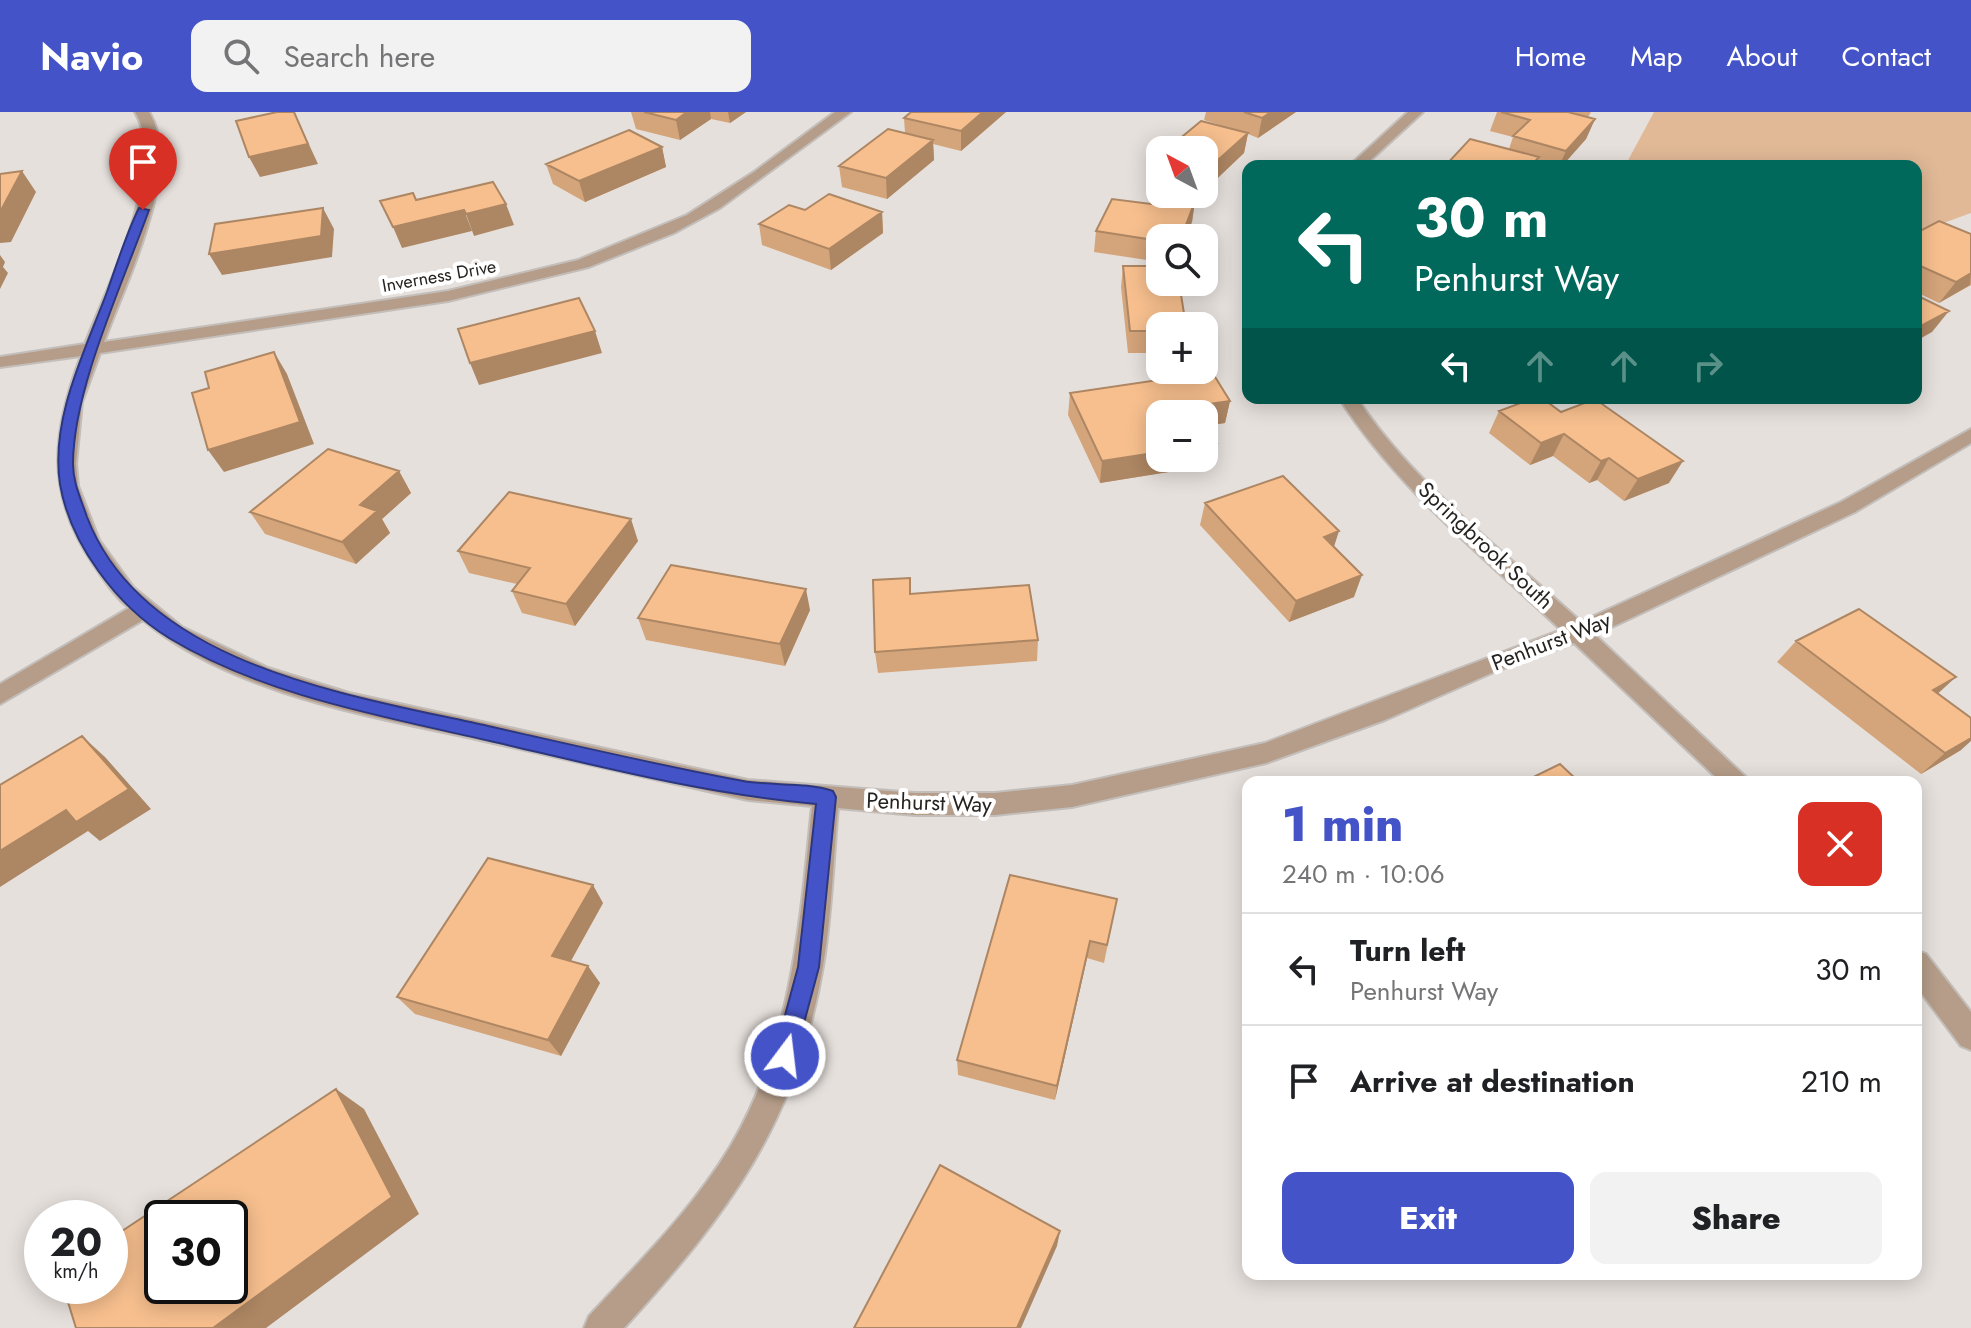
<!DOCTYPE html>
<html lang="en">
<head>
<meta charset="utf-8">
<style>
  :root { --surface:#fff; --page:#f2f2f2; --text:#202124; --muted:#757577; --line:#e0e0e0; --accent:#4454c8 }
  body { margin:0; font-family:Jost,sans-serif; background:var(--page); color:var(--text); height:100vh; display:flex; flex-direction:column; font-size:30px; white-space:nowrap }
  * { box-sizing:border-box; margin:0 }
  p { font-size:26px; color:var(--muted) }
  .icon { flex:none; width:44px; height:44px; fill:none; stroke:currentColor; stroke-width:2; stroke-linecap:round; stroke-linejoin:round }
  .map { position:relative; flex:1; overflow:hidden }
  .details { position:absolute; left:1242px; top:664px; width:680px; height:504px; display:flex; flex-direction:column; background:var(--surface); border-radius:16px; box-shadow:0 4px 20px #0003 }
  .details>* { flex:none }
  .hud { position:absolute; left:1242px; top:48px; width:680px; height:244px; border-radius:16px; box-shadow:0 4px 20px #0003; background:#00695c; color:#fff; overflow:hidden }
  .needle { width:52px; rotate:319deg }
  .buttons { position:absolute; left:1146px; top:24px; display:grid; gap:16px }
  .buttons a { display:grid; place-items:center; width:72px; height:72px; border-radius:16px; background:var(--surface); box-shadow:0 4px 20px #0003; font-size:40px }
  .speed { position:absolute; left:24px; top:1088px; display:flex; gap:16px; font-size:40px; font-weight:700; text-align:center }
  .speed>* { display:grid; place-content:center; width:104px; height:104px; border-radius:50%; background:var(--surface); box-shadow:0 4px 20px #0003; line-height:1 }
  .speed small { font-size:20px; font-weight:400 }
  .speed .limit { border:4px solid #111; border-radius:12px; background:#fff; color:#111 }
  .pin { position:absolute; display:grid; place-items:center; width:68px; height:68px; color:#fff; margin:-82px -34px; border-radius:50% 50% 50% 0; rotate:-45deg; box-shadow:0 0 8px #0007 }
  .pin .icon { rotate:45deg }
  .me { position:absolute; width:88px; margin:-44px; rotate:15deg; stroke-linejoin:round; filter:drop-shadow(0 0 6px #0008) }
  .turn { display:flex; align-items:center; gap:28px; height:168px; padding:0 40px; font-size:36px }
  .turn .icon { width:104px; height:104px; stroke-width:2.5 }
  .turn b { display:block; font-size:56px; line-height:68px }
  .lanes { display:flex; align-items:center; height:76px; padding:0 40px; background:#0003; justify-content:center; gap:40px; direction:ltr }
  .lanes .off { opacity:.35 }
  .round { display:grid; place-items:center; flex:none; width:84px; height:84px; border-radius:16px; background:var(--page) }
  .overview { display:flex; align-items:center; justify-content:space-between; height:136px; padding:0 40px }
  h1 { font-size:48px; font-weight:800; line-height:60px; color:var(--accent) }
  .action { display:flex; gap:16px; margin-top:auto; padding:16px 40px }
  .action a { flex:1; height:92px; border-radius:16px; background:var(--accent); color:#fff; font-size:32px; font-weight:800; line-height:92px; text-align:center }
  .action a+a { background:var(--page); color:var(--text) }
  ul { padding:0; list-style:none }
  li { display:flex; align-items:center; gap:24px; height:112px; padding:0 40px; border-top:2px solid var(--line) }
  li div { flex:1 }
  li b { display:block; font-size:30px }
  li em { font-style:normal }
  header { display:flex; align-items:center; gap:48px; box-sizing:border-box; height:112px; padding:0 40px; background:var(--accent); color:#fff }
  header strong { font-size:38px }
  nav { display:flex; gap:44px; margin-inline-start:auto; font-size:28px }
  .search { width:560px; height:72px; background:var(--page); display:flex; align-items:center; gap:20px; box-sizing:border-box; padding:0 28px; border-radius:16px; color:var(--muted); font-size:30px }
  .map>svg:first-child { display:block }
  .green { fill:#e1b997 }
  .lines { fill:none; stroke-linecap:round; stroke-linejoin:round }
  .minor-casing { stroke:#c3beba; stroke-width:4 }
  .minor { fill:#b59d89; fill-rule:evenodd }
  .wall { fill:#d4a47a }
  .shaded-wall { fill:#ad8663 }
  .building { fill:#f7bf8e; stroke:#ad8663; stroke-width:2; fill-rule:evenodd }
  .route { fill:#4454c8; stroke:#2c3782; stroke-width:2 }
  .labels { text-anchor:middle; stroke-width:8; stroke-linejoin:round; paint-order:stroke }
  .far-street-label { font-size:18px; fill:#252321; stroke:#fff }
  .street-label { font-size:22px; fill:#252321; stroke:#fff }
</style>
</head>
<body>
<header>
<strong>Navio</strong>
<div class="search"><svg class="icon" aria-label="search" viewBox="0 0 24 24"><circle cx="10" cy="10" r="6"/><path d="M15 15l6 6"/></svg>Search here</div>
<nav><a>Home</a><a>Map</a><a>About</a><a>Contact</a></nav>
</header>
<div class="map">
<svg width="1971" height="1216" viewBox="0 0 1971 1216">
  <rect width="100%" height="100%" fill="#e6e0dc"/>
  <!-- green -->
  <path class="green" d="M1654,0H1971V101L1916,121V54H1625Z"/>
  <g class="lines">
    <!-- minor casing -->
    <g class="minor-casing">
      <path id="minor" d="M135,0H149C184,56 125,171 104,230L448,179L578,148L687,103L754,60L835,0H851L720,96L674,121L589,155L448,189L100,241L82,290L76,352L78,374L99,428L133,475L182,515L268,556L349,581L748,668L915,681H995L1072,673L1265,631L1561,518C1484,445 1396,376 1339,286H1357C1414,373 1505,440 1581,510L1841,390L1971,317V331L1855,400L1595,523L1751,670H1721L1574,531L1496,559L1385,608L1266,651L1072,695L995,703H915L838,696C833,749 832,802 823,854C797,1011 728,1102 624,1216H584L589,1204C638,1151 692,1098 730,1035C792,930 800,812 812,694L748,688C659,668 569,648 480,628C370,604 232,582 143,508L0,592V572L129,496C114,484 105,469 94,453C45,382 52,321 81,244L0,255V245L85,232C107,174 169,55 135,0Z
        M1408,0H1423L1364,54H1349Z
        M1916,838L1926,842L1971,900V938L1961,934L1916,874Z"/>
    </g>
    <!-- minor -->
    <use href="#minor" class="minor"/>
  </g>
  <!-- wall -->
  <path class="wall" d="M631,0H746L730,11L711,7L680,28L636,17Z
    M911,0H1006L961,39L933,32L934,48L887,87L842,75L839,54L905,21L904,6Z
    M1206,0H1296L1258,26L1248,22L1244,41L1205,78L1204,38L1229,16L1204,8Z
    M1497,0H1591L1588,5L1595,7L1586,27L1562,54H1538L1509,37L1513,25L1490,19Z
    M662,35L666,55L585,90L553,72L546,52Z
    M1159,43H1160V65L1157,64Z
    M1195,89L1192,110L1160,126V150L1094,140L1096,119L1151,92Z
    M805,98L882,100L883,121L831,158L762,133L759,112Z
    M1916,121L1971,122V173L1939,191L1916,180Z
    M1123,154L1160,214V241H1128L1121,175Z
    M1070,281L1230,289L1225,311L1206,314L1217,331L1212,353L1100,371L1068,303Z
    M1499,299L1561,300L1669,371L1624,389L1597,368L1589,371L1553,344L1530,353L1489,321Z
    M399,359L411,381L382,407L390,421L356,452L265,422L250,400Z
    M1205,391L1334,435L1354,485L1289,510L1200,413Z
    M638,429L575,514L522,501L512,479L517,472L469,461L458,439Z
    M911,482L1038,528L1037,549L878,561L875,540Z
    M810,498L785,554L646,528L638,506Z
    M1796,529L1938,582L1961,638L1921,662L1777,550Z
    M1117,787L1104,851L1087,846L1055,988L958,963L957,948Z
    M603,791L571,849L600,871L561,944L415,902L397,885Z"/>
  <!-- shaded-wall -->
  <path class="shaded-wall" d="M294,0L318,52L260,65L249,45Z
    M687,0H710L711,7L680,28L676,8Z
    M728,0H746L730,11Z
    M983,0H1006L961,39V19Z
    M1271,0H1296L1258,26L1262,6Z
    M1595,7L1586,27L1562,54H1559L1566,39Z
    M1248,21L1244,41L1205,78L1208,57Z
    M933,28L934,48L887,87L886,66Z
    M662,35L666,55L585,90L579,69Z
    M22,59L36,80L11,130L0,131V100Z
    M1195,89L1192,110L1186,126H1181Z
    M506,92L514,113L474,124L466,102Z
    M323,96L334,117L332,145L222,163L209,142Z
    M464,98L472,119L402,136L393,115Z
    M882,100L883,121L831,158L829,137Z
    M0,143L5,150L3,155L8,161L0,177Z
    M1971,161L1970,173L1939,191L1956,170Z
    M1949,199L1932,220L1916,229V220L1921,214Z
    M595,219L602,241L479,273L470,251Z
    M274,240L287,262L314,332L224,360L208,338Z
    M1230,289L1225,311L1204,314V302H1193L1195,294Z
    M1564,322L1553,344L1530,353L1541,331Z
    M1217,331L1212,353L1100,371L1102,349L1160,340V346H1204V333Z
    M1609,346L1597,368L1589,371L1601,349Z
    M1683,349L1669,371L1624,389L1638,367Z
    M399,359L411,381L382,407L390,421L356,452L342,430L360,393Z
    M631,407L638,429L575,514L566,492Z
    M1339,419L1332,441L1324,425Z
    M1362,463L1354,485L1289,510L1296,489Z
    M806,477L810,498L785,554L780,532Z
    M1956,565L1933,586V578Z
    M82,624L105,645L151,697L100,729L88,719L0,775V739Z
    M1971,626V629L1961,638L1921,662L1945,641Z
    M593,773L603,791L564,861L552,844Z
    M1090,829L1087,846L1055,988L1057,974Z
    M588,854L600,871L561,944L548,928Z
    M336,977L364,997L419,1102L266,1216H213Z
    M1060,1119L1057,1134L1021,1216H1017Z"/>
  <!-- building -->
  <path class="building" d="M277,0H294L308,32L249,45L236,9Z
    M644,0H687L676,8Z
    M911,0H983L961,19L904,6Z
    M1244,0H1271L1262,6Z
    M1501,0H1568L1595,7L1566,39L1513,24L1530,8Z
    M1201,9L1248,21L1208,57L1204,56V38H1166Z
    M888,17L933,28L886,66L839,54Z
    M629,18L662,35L579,69L546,52Z
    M1470,27L1539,45L1531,54H1445Z
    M22,59L0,100V62Z
    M493,70L506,92L466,102L464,98L393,115L380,89L413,81L416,88Z
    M829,82L882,100L829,137L759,112L789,93L805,98Z
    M1155,84L1195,89L1181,126H1160V129L1096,119L1112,87L1151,92Z
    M323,96L321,124L209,142L215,112Z
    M1939,109L1971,122V161L1956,170L1916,152V121Z
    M1123,154H1160V170H1179L1186,214H1160V219H1130Z
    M1916,183L1949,199L1921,214L1916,212Z
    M579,186L595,219L470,251L458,217Z
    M274,240L300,310L208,338L192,281L209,276L205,260Z
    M1212,260L1230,289L1195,294L1199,302H1160V340L1102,349L1070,281Z
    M1534,286H1542L1561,300L1595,287L1683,349L1638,367L1609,346L1601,349L1564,322L1541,331L1499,299Z
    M1204,310L1217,331L1204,333Z
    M328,337L399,359L360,393L377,399L342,430L250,400Z
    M1283,364L1339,419L1324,425L1362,463L1296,489L1205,391Z
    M509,380L631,407L566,492L512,479L530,456L458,439Z
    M671,453L806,477L780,532L638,506Z
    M910,466V482L1029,473L1038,528L875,540L873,468Z
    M1859,497L1956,565L1933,578L1971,606V626L1945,641L1796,529Z
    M82,624L129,677L76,710L66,698L0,739V673Z
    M1560,652L1579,670H1523Z
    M488,746L593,773L552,844L588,854L548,928L397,885Z
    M1010,763L1117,787L1107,833L1090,829L1057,974L957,948Z
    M336,977L392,1085L213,1216H76L63,1174H110V1127ZM162,1106H230V1174H162Z
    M940,1053L1060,1119L1017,1216H854Z"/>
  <!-- route -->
  <path class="route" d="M139,96L149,98C123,171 73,277 73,352C73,371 81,387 87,405C144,554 350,583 488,614C573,633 657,653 743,669C772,674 805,670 833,679L836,685L819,855L793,952L785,955L777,952L774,944L798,855L816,692C705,682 598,654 490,629C382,604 265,584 169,526C117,494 70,432 60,372C50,307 85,239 107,180C117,152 126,122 139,96Z"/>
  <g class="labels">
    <!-- far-street labels -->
    <g class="far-street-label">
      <text transform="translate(439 164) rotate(-10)" y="6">Inverness Drive</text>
    </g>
    <!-- street labels -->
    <g class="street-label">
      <text transform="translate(1486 433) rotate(43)" y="8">Springbrook South</text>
      <text transform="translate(1551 529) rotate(-21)" y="8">Penhurst Way</text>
      <text transform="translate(929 690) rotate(2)" y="8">Penhurst Way</text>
    </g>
  </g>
</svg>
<div class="buttons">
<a><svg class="needle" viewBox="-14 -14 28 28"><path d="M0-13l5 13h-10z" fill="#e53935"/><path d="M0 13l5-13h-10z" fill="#757577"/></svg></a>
<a><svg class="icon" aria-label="search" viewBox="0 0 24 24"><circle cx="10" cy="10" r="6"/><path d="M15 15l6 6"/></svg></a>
<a>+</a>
<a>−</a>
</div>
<div class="speed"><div>20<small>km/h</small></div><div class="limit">30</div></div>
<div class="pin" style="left:143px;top:98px;background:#d93025"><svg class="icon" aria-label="arrive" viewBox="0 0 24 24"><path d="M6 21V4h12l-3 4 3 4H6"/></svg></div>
<svg class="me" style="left:785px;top:944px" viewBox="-20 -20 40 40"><circle r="17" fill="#4454c8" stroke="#fff" stroke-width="3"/><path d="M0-11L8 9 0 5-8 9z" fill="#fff"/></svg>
<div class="hud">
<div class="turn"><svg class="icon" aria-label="left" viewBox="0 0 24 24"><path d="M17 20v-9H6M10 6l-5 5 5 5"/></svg><div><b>30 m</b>Penhurst Way</div></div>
<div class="lanes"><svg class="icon" aria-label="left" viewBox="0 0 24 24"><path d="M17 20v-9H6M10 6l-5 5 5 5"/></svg><svg class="icon off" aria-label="ahead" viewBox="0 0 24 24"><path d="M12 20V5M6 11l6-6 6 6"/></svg><svg class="icon off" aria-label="ahead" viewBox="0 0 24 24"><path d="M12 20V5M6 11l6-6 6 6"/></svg><svg class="icon off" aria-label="right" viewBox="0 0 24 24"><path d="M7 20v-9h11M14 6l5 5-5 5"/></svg></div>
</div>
<section class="details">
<div class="overview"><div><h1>1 min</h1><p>240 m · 10:06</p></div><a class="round" style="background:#d93025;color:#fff"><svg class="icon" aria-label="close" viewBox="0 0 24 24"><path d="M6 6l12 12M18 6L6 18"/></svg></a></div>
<ul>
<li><svg class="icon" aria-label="left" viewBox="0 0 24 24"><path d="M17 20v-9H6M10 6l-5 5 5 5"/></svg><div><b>Turn left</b><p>Penhurst Way</p></div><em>30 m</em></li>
<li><svg class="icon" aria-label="arrive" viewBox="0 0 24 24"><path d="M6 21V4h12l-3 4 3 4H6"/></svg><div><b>Arrive at destination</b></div><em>210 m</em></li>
</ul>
<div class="action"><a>Exit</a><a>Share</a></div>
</section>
</div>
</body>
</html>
